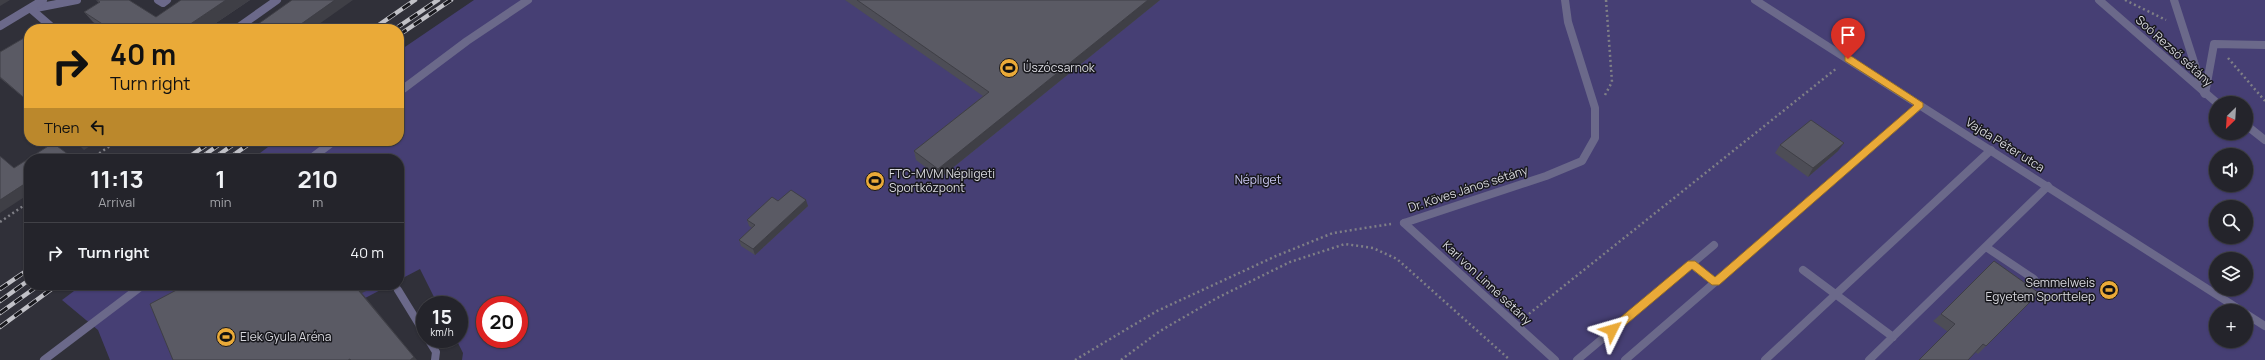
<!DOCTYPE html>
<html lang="en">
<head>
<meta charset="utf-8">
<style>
  :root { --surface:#24242b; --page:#303037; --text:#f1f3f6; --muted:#a3a4a9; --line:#414147 }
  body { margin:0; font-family:Manrope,sans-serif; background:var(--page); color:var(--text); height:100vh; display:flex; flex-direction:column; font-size:15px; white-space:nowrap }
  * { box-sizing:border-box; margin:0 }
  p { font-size:13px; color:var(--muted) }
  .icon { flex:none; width:22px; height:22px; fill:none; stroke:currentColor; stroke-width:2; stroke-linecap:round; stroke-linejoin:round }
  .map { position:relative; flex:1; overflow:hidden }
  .details { position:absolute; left:24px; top:154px; width:380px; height:136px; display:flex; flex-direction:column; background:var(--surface); border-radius:16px; box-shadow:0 1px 3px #0004,0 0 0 1px var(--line) }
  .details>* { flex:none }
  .hud { position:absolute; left:24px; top:24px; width:380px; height:122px; border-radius:16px; box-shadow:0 1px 3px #0004,0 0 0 1px var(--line); background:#eaaa38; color:#111; overflow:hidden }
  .needle { width:26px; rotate:205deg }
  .tools { position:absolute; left:2209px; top:96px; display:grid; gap:8px }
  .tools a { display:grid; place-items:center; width:44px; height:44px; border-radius:50%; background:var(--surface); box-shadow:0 1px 3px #0004,0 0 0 1px var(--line); font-size:20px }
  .speed { position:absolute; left:416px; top:296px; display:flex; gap:8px; font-size:20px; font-weight:700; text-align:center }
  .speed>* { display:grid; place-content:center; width:52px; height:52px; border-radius:50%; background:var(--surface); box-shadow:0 1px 3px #0004,0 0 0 1px var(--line); line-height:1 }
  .speed small { font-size:10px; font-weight:400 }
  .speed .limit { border:6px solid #d22; background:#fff; color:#111 }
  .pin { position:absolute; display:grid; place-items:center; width:34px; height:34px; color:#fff; margin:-41px -17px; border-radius:50% 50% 50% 0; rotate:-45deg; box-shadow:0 0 4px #0007 }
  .pin .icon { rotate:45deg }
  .me { position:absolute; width:44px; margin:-22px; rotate:50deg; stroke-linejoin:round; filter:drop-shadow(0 0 3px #0008) }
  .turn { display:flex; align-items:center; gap:14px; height:84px; padding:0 20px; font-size:18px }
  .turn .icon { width:52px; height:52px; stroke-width:2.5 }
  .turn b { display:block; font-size:28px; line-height:34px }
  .then { display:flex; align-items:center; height:38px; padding:0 20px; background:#0003; gap:8px; font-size:15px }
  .eta { display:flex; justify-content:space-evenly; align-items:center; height:68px; text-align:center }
  .eta b { font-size:24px; font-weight:700; line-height:28px }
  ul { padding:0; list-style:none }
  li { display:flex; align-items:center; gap:12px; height:60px; padding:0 20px; border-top:1px solid var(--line) }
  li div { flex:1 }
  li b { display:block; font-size:15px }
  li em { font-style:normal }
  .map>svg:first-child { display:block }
  .green { fill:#463f74; fill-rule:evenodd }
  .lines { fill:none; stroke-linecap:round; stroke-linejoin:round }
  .path { stroke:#7f7f86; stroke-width:2.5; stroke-dasharray:2 3; stroke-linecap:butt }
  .service { stroke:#6b698a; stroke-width:8 }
  .pedestrian { stroke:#6b698a; stroke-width:8 }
  .minor { stroke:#6b698a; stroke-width:8 }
  .tertiary { stroke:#6b698a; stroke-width:8 }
  .rail-casing { stroke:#c1c1c7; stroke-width:4.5 }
  .rail { stroke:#18181d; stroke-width:3; stroke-dasharray:9; stroke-linecap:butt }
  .wall { fill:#4d4d56 }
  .shaded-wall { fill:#3f3f46 }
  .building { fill:#5a5a64; stroke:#3f3f46 }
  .route { fill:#eaaa38; stroke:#986e24 }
  .labels { text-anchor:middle; stroke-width:3; stroke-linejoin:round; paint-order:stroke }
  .street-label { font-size:12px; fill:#d7d7dd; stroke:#18181d }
  .poi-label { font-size:12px; fill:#d7d7dd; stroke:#18181d; text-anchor:start }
  .park-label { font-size:12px; fill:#c8c5ef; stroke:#18181d }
</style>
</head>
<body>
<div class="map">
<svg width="2265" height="360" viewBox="0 0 2265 360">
  <rect width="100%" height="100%" fill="#303039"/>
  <!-- green -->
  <path class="green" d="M474,0H2265V360H462L463,353L456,339H459V305H438L420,269L399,280V159H252L276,141H399V51ZM2216,103H2246V133H2216ZM2216,155H2246V185H2216ZM2216,207H2246V237H2216ZM2216,259H2246V289H2216ZM485,305H519V339H485ZM2216,311H2246V341H2216Z
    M82,285H390L247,360H110L98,330L62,300Z"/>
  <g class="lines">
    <!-- path -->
    <path class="path" d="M2125,0L2166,20
      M2228,58L2265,101
      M1605,95L1612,82L1606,0
      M91,159L117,141
      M0,222L29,202
      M1525,317L1837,68
      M1075,360L1157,311L1276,256L1333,233L1391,224
      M1121,360L1160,331L1217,298L1290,262L1345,244L1373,248L1397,259L1510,360"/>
    <!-- service -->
    <path class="service" d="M158,0L163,3L167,0
      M2174,0L2204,93
      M31,9L77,0
      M399,92L467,41L528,0
      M2205,94L2214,44L2265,45
      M310,159L334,141
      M1404,223L1555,360
      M1986,247L2034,279
      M1691,264L1715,282
      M1803,270L1893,337
      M44,360L143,285
      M1577,360L1714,245
      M1625,360L1920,105
      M1765,360L1991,150
      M1869,360L2048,186"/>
    <!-- pedestrian -->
    <path class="pedestrian" d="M2099,0L2217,103
      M2246,125L2265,140"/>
    <!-- minor -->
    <path class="minor" d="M31,9L54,29
      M0,26L43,0
      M236,29L277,0
      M1404,223L1546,176L1582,161L1595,138V108L1568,22L1565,0
      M398,290L425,334
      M428,339L436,352L435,360"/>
    <!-- tertiary -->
    <path class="tertiary" d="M1755,0L2242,311
      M2246,314L2265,326"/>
    <!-- rail casing -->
    <g class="rail-casing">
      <path id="rail" d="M373,29L415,0
        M395,29L438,0
        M399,35L451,0
        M186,159L212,141
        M199,159L224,141
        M213,159L238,141
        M228,159L253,141
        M0,289L29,269
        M0,301L29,280
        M0,313L39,285
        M0,327L57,285"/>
    </g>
    <!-- rail -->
    <use href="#rail" class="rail"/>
  </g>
  <!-- wall -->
  <path class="wall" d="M96,0L156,17L181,0H250L207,29H103L93,22L84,12L99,3Z
    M845,0H1160L940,178L916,160L914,151L983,96Z
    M29,35V102L0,78V52Z
    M1780,145L1838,151L1808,177L1775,153Z
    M778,201L808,206L755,255L741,246L739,240L752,228L749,226L747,220Z
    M1941,314L1986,346L1978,354L1933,321Z"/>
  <!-- shaded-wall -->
  <path class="shaded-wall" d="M0,0H10L0,6Z
    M226,0H250L207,29H183Z
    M335,0H353L312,29H294Z
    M1148,0H1160L940,178L938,169Z
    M75,141H98L84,150Z
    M1844,143L1838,151L1808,177L1813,168Z
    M69,155L73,159H62Z
    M29,181V194L0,213V200Z
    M806,200L808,206L755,255L753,249Z
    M354,285H373L374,287L362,293L417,360H410Z"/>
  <!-- building -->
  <path class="building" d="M97,0H129L156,17L181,0H226L183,29H110L84,12L100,2Z
    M292,0H335L294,29H251Z
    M857,0H1148L938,169L914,151L989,92Z
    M29,35V102L0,77V52Z
    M1811,120L1844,143L1813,168L1780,145Z
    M53,143L69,155L62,159H29V181L0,200V156L14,168Z
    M791,190L806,200L753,249L739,240L755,225L747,220L772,197L778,201Z
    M1994,261L2039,293L1986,346L1983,344L1968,360H1919L1955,324L1941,314Z
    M186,285H354L414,357L410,360H351L350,359L348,360H173L150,304Z"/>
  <!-- route -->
  <path class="route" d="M1845,56H1851L1923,103V107L1719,285H1712L1692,269L1616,333H1609V327L1688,261H1695L1715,277L1914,105L1845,61Z"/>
  <!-- icons -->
  <defs>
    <g id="stadium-disc" transform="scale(1)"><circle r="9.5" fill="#eaaa38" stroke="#18181d"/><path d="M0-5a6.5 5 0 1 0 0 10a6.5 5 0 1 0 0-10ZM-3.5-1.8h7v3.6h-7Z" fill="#111"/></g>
  </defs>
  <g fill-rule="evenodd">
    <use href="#stadium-disc" x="1009" y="68"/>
    <use href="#stadium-disc" x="875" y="181"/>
    <use href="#stadium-disc" x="2109" y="290"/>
    <use href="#stadium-disc" x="226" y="337"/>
  </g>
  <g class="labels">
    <!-- street labels -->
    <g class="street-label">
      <text transform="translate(2174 51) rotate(42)" y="4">Soó Rezső sétány</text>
      <text transform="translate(2005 145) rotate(32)" y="4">Vajda Péter utca</text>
      <text transform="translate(1468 189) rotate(-18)" y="4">Dr. Köves János sétány</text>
      <text transform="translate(1487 283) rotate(43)" y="4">Karl von Linné sétány</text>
    </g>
    <!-- poi labels -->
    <g class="poi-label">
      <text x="1023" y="72">Úszócsarnok</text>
      <text x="889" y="178">FTC-MVM Népligeti<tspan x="889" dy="14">Sportközpont</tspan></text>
      <text x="2095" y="287" text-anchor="end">Semmelweis<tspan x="2095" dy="14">Egyetem Sporttelep</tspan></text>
      <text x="240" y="341">Elek Gyula Aréna</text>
    </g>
    <!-- park labels -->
    <g class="park-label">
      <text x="1258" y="184">Népliget</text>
    </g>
  </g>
</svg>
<div class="tools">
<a><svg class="needle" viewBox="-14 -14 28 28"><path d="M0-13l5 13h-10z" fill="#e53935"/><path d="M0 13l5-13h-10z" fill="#a3a4a9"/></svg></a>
<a><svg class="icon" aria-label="sound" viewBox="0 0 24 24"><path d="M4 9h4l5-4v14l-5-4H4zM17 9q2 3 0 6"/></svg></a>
<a><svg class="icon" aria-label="search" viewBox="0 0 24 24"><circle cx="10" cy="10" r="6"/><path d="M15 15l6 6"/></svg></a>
<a><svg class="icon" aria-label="layers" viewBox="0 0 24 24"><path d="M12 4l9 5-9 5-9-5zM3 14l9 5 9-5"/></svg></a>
<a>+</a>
</div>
<div class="speed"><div>15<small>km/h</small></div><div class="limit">20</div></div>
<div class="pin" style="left:1848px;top:59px;background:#d93025"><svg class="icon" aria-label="arrive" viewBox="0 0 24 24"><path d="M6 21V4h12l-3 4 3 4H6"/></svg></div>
<svg class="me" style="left:1612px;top:330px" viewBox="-20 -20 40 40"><path d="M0-17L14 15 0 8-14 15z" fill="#eaaa38" stroke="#fff" stroke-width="4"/></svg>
<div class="hud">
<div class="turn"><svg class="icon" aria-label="right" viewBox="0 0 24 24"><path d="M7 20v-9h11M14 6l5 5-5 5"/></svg><div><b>40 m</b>Turn right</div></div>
<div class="then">Then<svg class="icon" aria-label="left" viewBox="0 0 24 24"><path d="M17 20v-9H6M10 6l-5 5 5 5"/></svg></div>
</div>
<section class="details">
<div class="eta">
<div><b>11:13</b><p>Arrival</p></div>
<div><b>1</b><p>min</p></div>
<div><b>210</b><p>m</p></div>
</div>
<ul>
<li><svg class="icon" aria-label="right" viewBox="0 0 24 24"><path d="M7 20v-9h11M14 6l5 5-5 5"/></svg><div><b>Turn right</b></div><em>40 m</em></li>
</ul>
</section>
</div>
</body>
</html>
